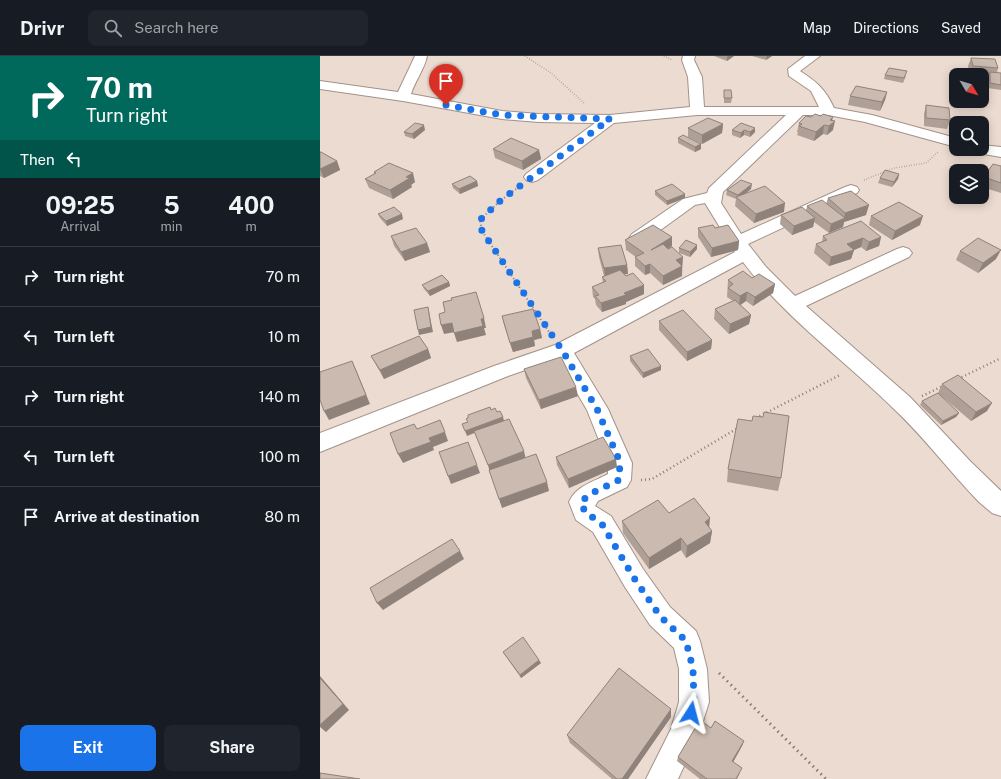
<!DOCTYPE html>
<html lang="en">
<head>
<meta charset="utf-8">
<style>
  :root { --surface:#171b24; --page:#20242c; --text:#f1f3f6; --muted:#9ea1a6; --line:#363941; --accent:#1a73e8 }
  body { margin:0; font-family:"Public Sans",sans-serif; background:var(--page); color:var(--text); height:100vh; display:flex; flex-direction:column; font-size:15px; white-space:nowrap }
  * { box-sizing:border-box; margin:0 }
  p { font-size:13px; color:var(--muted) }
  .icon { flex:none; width:22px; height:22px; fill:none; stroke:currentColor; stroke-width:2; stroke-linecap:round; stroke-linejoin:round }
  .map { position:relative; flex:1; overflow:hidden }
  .details { display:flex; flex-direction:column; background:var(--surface); width:320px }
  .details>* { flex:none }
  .top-card { background:#00695c; color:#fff; overflow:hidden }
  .needle { width:26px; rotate:128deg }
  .tools { position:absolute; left:629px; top:12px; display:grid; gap:8px }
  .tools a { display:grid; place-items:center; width:40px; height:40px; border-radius:8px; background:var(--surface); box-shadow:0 2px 10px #0003; font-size:20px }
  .pin { position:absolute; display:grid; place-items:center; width:34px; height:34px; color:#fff; margin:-41px -17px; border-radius:50% 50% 50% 0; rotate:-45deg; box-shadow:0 0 4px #0007 }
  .pin .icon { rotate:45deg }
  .me { position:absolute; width:44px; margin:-22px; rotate:9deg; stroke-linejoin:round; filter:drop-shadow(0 0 3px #0008) }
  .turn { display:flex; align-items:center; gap:14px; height:84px; padding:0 20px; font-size:18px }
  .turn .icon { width:52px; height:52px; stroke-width:2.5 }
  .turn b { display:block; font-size:28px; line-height:34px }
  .then { display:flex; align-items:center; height:38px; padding:0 20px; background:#0003; gap:8px; font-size:15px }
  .eta { display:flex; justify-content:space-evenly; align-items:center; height:68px; text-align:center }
  .eta b { font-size:24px; font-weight:700; line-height:28px }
  .cta { display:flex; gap:8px; margin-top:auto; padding:8px 20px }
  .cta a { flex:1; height:46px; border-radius:8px; background:var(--accent); color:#fff; font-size:16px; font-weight:700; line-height:46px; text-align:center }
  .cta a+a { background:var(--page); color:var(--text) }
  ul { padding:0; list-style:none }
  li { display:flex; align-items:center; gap:12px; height:60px; padding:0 20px; border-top:1px solid var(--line) }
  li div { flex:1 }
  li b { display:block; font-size:15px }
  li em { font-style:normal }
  header { display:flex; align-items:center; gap:24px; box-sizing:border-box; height:56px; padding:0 20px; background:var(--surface); border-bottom:1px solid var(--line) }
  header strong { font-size:19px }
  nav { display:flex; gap:22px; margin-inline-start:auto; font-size:14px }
  .search { width:280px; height:36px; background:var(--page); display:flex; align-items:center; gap:10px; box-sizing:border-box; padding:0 14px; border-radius:8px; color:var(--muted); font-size:15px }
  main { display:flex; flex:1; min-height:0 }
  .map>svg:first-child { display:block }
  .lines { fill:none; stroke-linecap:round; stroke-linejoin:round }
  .minor-casing { stroke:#a29288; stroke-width:2 }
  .path-far3 { stroke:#887d75; stroke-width:1.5; stroke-dasharray:0.5 2; stroke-linecap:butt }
  .path-far2 { stroke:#887d75; stroke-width:2; stroke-dasharray:1 2.5; stroke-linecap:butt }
  .path-far1 { stroke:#887d75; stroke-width:2.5; stroke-dasharray:1 3; stroke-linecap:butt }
  .path { stroke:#887d75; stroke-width:3; stroke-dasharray:1.5 4; stroke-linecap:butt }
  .minor { fill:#fff; fill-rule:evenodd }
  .wall { fill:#afa097 }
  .shaded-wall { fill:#8e827b }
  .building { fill:#cbbab0; stroke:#8e827b }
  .route { stroke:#1a73e8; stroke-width:7; stroke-dasharray:0 12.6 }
</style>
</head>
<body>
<header>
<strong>Drivr</strong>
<div class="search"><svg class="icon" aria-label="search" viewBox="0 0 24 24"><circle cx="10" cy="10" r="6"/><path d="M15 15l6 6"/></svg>Search here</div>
<nav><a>Map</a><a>Directions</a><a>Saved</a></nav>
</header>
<main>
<section class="details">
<div class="top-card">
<div class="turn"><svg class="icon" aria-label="right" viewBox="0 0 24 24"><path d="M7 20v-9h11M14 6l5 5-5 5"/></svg><div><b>70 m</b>Turn right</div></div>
<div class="then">Then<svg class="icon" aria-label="left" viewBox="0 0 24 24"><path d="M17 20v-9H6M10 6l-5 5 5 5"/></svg></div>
</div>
<div class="eta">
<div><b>09:25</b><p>Arrival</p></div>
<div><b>5</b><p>min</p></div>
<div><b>400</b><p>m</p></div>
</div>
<ul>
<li><svg class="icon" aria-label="right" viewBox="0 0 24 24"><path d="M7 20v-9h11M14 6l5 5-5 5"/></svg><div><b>Turn right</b></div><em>70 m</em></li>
<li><svg class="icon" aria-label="left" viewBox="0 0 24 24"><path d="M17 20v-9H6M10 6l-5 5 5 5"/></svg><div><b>Turn left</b></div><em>10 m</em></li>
<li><svg class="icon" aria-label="right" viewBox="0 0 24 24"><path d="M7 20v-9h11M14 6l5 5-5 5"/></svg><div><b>Turn right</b></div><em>140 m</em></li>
<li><svg class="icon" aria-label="left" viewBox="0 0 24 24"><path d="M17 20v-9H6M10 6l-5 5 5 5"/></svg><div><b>Turn left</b></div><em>100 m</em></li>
<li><svg class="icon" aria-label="arrive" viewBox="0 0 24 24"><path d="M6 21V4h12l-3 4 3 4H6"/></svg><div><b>Arrive at destination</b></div><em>80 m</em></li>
</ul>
<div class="cta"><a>Exit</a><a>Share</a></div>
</section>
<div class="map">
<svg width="681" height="723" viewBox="0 0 681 723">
  <rect width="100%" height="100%" fill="#ecdbd0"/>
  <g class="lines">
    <!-- minor casing -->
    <g class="minor-casing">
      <path id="minor" d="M95,0H107C105,12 95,25 91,38L182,55L219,58L290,59L370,51L368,21L362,4L363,0H375L374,4L382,21L384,51H499L491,35L469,20L468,13L485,0H500L480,15C496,25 506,34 514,52L552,59L636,82V91L545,66L508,59H483L403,136L401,147L421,178L525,131L531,129L537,131L539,134L537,137L428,188L446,211L475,240L577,193L583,191L589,193L592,197L589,201L486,250L590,341L651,406L681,435V460L672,457L659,446C629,415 604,381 573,352C524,304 464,261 423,206L254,297L288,353L312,407L311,424L307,431L278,445L275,450L291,460L323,513L350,551L376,575L380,585L387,613L389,646L379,678L358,723H326L351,673L359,646V613L354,592L330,569L305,531L273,476L256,464L249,446C256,430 273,426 288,418V407L267,354L237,303L188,320L0,396V377L174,310L235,289L415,196L385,147L375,149L324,186L318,187L312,186L309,182L312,178L363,143L387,137L389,132L466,59H377L294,67L218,124L212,126L206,124L204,121L206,118L275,67L219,66L182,63L83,45L0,33V25L78,36Z
        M662,89L681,91V101L652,96L650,93H662Z"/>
    </g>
    <!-- path-far3 -->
    <path class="path-far3" d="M205,0L231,17L264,47
      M344,0L352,4
      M544,124L574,112L606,107L618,96"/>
    <!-- path-far2 -->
    <path class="path-far2" d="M199,131L181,144L160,164L162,175L231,279"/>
    <!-- path-far1 -->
    <path class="path-far1" d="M638,323L681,302
      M602,340L623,330
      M436,362L520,319
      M321,424L332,423L418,372"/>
    <!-- path -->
    <path class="path" d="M399,617L506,723"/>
    <!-- minor -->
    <use href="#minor" class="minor"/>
  </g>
  <!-- wall -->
  <path class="wall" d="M394,0H414L407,5Z
    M432,0H452L446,4Z
    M651,2L678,12L677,17H681V34L668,32V20L650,18L648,10Z
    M565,19L586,20L583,27L564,23Z
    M404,34L412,42L411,47H404Z
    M567,36L565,44L560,55L528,49L530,40Z
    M606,49L630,64L627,73L604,70V58Z
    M501,60L513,61L512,64L513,74L507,79L503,78L494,85L477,79L478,76H477L479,67Z
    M403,68L402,77L382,88L368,81V72Z
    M435,72V76L430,81L424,79L420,82L412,79V74Z
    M105,74L94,83L85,80L84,76Z
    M358,82L381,88V93L375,96L358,87Z
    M173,93L219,94L221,103L203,114L175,102Z
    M0,96L17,105L20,114L4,122L0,120Z
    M681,110V137L662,131V127L664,121Z
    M54,116L95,126L91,129L92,131L73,143L49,132L45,123L54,118Z
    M579,118L578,123L572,131L558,127L560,122Z
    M157,125L158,130L140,138L133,132L132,128Z
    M431,133L426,137L464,156L434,167L415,150L416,143L406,139L407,134Z
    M335,135L365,138V142L347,149L335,139Z
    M508,142L546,159L524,166L523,171L509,177L494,166L493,171L472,179L460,168L461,159L486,154L487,150L506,148Z
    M58,158L83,163L67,170L60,162Z
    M551,160L600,169L572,184L549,169Z
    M378,172H395L419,185L418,194L391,201L378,181Z
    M71,180L107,187L110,196L85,205L74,190Z
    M503,180L561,181L559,190L546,195L541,191L534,194L531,203L509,210L494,197L496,188L502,186Z
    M352,181V190L350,192L363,201L362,220L343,229L330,217L325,219L315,210V201H316L306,194L305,184Z
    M278,192L307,209L308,218H304L324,238L306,246V248L282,256L276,249L275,243L273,241L272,231L283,227L282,221L284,220L279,201Z
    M359,192L377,193L370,201L359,197Z
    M640,195L676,203L658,217L636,204Z
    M432,222L455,228L453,237L433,250L426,245L420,249L431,259L429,268L409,278L394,263L395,253L413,245L407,241L408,224Z
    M129,226L130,230L110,240L104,233L102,229Z
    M182,260L220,273L222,282L214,284L215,290L193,296L184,269Z
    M339,265L392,284L391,293L367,305L339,274Z
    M108,293L111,302L64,323L56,309L51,300Z
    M310,300L341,314L323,322L310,305Z
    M204,313L258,340L221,353L206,322Z
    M622,328L667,355L651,365L619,338L639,357L636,361L621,369L600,349L602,345L618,337Z
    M236,401L297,411L249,432L237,409Z
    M408,413L461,422L458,435L407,426Z
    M349,457L389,472L392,475L390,487L366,502L361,494L329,513L303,477L302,465Z
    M183,596L221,607L201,622L185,599Z
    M351,661L308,723H292L250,687L247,679Z
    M391,672L424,685L422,690L413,706L420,717L417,723H380L357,705L358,701Z"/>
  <!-- shaded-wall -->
  <path class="shaded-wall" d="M408,0H414L407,5V1Z
    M447,0H452L446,4Z
    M567,36L565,44L560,55L562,46Z
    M513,61L511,68L515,65L513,74L507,79L510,64Z
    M403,68L402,77L382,88V79Z
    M104,69L105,74L94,83L92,78Z
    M504,69L503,78L494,85L496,76Z
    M435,72V76L430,81V76Z
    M424,74V79L420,82L421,77Z
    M381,88V93L375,96V91Z
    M219,94L221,103L203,114L202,105Z
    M17,105L20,114L4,122L0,113Z
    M93,117L95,126L91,129L92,131L73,143L70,134L86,121Z
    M579,118L578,123L572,131L574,126Z
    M157,125L158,130L140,138L139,133Z
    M432,128L431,133L418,143L417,142L418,139Z
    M365,138V142L347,149V145Z
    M465,147L464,156L434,167L436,158Z
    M549,149L546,159L524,166L523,171L509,177L511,168L524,163L525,157Z
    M82,158L83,163L67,170L66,165Z
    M603,160L600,169L572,184L575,175Z
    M495,162L493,171L472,179L474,170Z
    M352,181V190L331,203V194Z
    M561,181L559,190L546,195L549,186Z
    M543,182L541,191L534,194L531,203L509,210L511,201L527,188Z
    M419,185L418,194L391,201L392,192Z
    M107,187L110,196L85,205L81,196Z
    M377,189V193L370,201V196Z
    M681,194L676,203L658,217L663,207Z
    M363,201L362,210L356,204Z
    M330,208V217L325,219V210Z
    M307,209L308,218L285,221L284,212Z
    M362,210V220L343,229V220Z
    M129,226L130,230L110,240L108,235Z
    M455,228L453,237L433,250L435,241Z
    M324,229V238L306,246V248L282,256L281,247Z
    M427,236L426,245L419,250L420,240Z
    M108,251L113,276L99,279L98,274Z
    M431,259L429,268L409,278L410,268Z
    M164,262L166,272H164L166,279L137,286L134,277Z
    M132,267L135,276L124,278L121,269Z
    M220,273L222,282L214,284L215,290L193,296L190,287L212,275Z
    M392,284L391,293L367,305V296Z
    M108,293L111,302L64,323L60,314Z
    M32,305L36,314L50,348L9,364L4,355Z
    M341,310V314L323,322V317Z
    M256,331L258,340L221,353L219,344Z
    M672,347L667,355L651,365L656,356Z
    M639,357L636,361L621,369L623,365Z
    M183,361L184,365L147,380L145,375Z
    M125,376L128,385L113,391L114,394L83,407L78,398L109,382Z
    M204,395L206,404L170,417L168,409Z
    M296,403L297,411L249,432L248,423Z
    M157,409L160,417L131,428L128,420Z
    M227,426L229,435L182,452L179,443Z
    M390,462L389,474L385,466Z
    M392,475L390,487L366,502L367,490Z
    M361,482V494L329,513V502Z
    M140,495L144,503L63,554L57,547Z
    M219,604L221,607L201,622L200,619Z
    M0,620L29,654L6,676L0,671Z
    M351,653V661L308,723H302Z
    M424,685L422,690L411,710L412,705Z"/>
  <!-- building -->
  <path class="building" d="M651,2L675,3L678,12L653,10Z
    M569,12L587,15L584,22L565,19Z
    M670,16L681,17V29L670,27Z
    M536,30L567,36L562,46L530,40Z
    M404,34H411L412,42H404Z
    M606,49L629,52L630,64L606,62Z
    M495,58L501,60L503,58L513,61L510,64L515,65L509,70L504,69L496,76L479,70L482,68L479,67L486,60L491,61Z
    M388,62L403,68L382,79L368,72Z
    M95,67L104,69L92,78L84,76Z
    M421,67L435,72L430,76L424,74L421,77L412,74Z
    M363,79L381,88L375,91L358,82Z
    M191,82L219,94L202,105L173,93Z
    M0,96H1L17,105L0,113Z
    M69,107L93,117L86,121L90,122L70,134L45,123L56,117L54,116Z
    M673,108L681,110V127L664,121Z
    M565,114L579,118L574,126L560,122Z
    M150,120L157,125L139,133L132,128Z
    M421,124L432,128L418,139L407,134Z
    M352,128L365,138L347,145L335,135Z
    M445,130L465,147L436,158L416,141Z
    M531,135L549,149L525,157L508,142Z
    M502,144L525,162L511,168L487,150Z
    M579,146L603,160L575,175L551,160Z
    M74,151L82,158L66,165L58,158Z
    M482,151L495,162L474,170L461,159Z
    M541,165L561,181L549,186L543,182L527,188L534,194L511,201L496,188L507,184L503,180Z
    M333,169L352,181L331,194L343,188L348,193L352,191L363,201L356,204L362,210L343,220L330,208L325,210L315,201L324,197L305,184Z
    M393,169L395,172L408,169L419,185L392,192L378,172Z
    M96,172L107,187L81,196L71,180Z
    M658,182L681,194L663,207L640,195Z
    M366,184L377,189L370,196L359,192Z
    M301,189L307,209L284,212L278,192Z
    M300,214L306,220L313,217L324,229L304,237L306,239L281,247L275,240L279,239L272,231L286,225L282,221Z
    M423,215L432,222L439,218L455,228L435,241L427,236L420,240L408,232L413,228L408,224Z
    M122,219L129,226L108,235L102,229Z
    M156,236L164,262L161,263L163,270L134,277L132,267L121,269L119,258L125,256L123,246L132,244L131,242Z
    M415,244L431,259L410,268L395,253Z
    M108,251L111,271L98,274L94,254Z
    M213,253L220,273L212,275L213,281L190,287L182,260Z
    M363,254L392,284L367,296L339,265Z
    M99,280L108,293L60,314L51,300Z
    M328,293L341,310L323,317L310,300Z
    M241,301L256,331L219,344L204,313Z
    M32,305L46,339L4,355L0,344V316Z
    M638,319L672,347L656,356L622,328Z
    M618,337L639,357L623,365L602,345Z
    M170,351L171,354L175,352L177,356L180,355L183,361L145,375L142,368L148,366L146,363L148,362V359Z
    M444,356L469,360L461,422L408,413L418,363L432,365L433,360L443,361Z
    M189,363L204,395L168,409L154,375Z
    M120,364L125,376L109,382L111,386L78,398L70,377L94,368L97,373Z
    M283,381L296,403L248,423L236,401Z
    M148,386L157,409L128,420L119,396Z
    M216,398L227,426L179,443L169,414Z
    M374,442L390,462L385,466L392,475L367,490L361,482L329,502L302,465L338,444L349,457Z
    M132,483L140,495L57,547L50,532Z
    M203,581L219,604L200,619L183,596Z
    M299,612L351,653L302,723H297L247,679Z
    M0,622L23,648L0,669Z
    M380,664L391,672L395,665L424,685L412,705L422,712L416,723H387L358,701Z
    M0,717L40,723H0Z"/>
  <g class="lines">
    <!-- route -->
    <path class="route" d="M126,49L182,59L290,63L181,144L160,164L162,175L242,294L277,353L300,406L299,424L270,438L261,446L265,456L282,468L314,522L340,560L366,585L373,613L374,646L371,657"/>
  </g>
</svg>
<div class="tools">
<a><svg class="needle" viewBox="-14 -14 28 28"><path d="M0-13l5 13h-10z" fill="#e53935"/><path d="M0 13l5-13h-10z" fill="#9ea1a6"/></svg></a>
<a><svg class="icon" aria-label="search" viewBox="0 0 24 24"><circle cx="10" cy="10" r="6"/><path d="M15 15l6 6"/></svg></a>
<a><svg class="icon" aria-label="layers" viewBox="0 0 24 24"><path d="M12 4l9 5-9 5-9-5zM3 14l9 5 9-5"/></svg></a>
</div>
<div class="pin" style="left:126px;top:49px;background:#d93025"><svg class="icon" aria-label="arrive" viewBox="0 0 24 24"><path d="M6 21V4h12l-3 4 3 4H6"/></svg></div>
<svg class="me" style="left:371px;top:657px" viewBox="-20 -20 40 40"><path d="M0-17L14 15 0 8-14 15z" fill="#1a73e8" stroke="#fff" stroke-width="4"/></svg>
</div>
</main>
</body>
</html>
